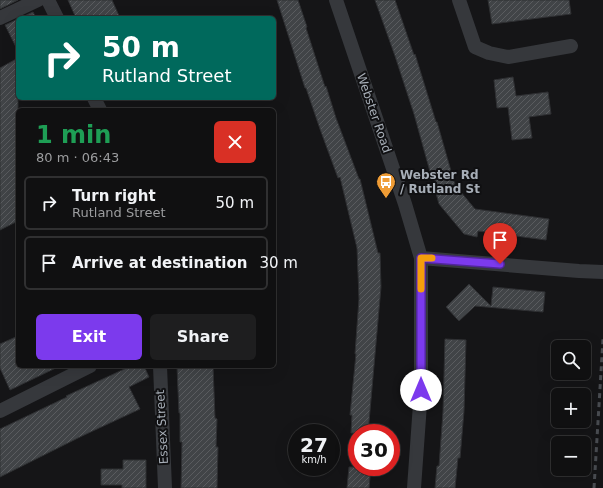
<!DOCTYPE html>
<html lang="en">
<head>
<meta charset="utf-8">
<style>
  :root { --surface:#101011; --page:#1e1e1f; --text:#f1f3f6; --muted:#9c9d9f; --line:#303031; --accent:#7c3aed }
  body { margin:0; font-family:"DejaVu Sans",sans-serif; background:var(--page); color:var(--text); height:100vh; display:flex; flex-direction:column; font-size:15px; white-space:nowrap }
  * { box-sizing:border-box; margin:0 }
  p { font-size:13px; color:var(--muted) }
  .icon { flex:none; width:22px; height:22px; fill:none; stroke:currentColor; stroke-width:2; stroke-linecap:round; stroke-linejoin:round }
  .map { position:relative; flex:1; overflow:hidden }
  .side { position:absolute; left:16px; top:108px; width:260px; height:260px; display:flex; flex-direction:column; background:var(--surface); border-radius:6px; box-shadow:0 4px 16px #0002,0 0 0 1px var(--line) }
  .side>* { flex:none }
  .guide { position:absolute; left:16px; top:16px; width:260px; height:84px; border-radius:6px; box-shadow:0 4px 16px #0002,0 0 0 1px var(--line); background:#00695c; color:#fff; overflow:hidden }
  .tools { position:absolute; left:551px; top:340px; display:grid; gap:8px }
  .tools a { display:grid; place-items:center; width:40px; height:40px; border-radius:6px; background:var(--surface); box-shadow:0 4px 16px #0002,0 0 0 1px var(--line); font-size:20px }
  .speed { position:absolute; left:288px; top:424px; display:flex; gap:8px; font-size:20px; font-weight:700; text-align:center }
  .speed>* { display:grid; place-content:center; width:52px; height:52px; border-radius:50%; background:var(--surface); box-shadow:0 4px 16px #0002,0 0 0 1px var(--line); line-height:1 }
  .speed small { font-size:10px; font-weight:400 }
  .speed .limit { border:6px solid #d22; background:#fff; color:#111 }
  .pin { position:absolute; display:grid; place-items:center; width:34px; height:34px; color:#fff; margin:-41px -17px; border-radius:50% 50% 50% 0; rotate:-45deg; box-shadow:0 0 4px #0007 }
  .pin .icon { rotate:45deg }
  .me { position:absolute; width:44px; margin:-22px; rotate:0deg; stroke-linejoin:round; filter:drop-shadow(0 0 3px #0008) }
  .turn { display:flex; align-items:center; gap:14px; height:84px; padding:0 20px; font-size:18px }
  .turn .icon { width:52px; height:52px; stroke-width:2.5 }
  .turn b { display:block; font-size:28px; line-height:34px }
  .round { display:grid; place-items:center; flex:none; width:42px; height:42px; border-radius:6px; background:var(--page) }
  .overview { display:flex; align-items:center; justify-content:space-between; height:68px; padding:0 20px }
  h1 { font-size:24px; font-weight:800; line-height:30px; color:#1e9e55 }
  .button { display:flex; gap:8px; margin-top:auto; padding:8px 20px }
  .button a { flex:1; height:46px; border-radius:6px; background:var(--accent); color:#fff; font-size:16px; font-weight:800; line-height:46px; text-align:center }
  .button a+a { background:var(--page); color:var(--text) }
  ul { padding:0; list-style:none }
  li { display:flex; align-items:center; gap:12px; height:54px; margin:0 8px 6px; padding:0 12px; border:2px solid var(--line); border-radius:6px }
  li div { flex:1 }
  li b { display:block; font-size:15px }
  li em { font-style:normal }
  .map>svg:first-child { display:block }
  .building { fill:url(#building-hatch); stroke:#2f3033 }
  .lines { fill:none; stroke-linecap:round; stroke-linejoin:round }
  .street { stroke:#36383c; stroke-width:14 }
  .rail { stroke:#494c51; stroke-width:3; stroke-dasharray:5 4; stroke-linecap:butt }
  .route-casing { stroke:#51269a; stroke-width:10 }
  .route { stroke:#7c3aed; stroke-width:7 }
  .slow { stroke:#f59e0b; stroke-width:7 }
  .labels { text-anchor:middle; stroke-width:4; stroke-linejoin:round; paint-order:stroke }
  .street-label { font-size:12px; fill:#a7aeb7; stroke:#101012 }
  .poi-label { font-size:12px; font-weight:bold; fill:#a7aeb7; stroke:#101012; text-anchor:start }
</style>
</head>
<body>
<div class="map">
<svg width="603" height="488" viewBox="0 0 603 488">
  <defs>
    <pattern id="building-hatch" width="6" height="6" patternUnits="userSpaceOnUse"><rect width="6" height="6" fill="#414447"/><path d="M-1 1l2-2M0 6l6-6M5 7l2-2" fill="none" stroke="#5a5c5f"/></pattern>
  </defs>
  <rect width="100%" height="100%" fill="#151517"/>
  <!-- building -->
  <path class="building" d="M0,0H18L0,9Z
    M68,0H112L120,18H76Z
    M277,0H298L307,27L306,28L325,87L326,86L336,118L359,179H360L378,253H380L381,287L368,433H351L352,415H350L356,354H355L359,299L357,248L340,177L338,178L320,129L306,88H305Z
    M375,0H395L414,55L415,54L436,122H437L455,185L475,209L549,219L546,240L478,231L477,237L464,234L439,204L414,114L395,56Z
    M488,0H569L571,14L492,24Z
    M33,12L36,18H20Z
    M18,19V51L5,25Z
    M18,58V221L0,230V68Z
    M513,77L516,96L548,92L551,114L529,117L532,138L512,140L508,107L497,108L494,80Z
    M469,284L491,306L493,287L545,292L543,312L475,306L459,321L446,307Z
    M18,336V366H60L10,390L0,368V344Z
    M445,339L466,340L464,411L460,458H458L455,488H435L437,466H439L443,412Z
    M131,366H144L149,377L129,387L140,409L82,436L0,477V429L67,397L66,396Z
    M177,366H213L215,418L217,419L216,447H218L217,488H181L182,442H180V413H179Z
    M123,460H146V488H122V485H101V469H123Z
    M349,467H371L369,488H347Z"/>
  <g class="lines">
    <!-- street -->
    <path class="street" d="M48,0L57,18
      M336,0L405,204L421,258V390L414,488
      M459,0L475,47L489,53L508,57L571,46
      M0,18L38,0
      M94,98L100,110
      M421,258L579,271L603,272
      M160,366L165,488
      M0,411L90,366"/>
    <!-- rail -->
    <path class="rail" d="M594,488L603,339"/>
  </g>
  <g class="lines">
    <!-- route casing -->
    <g class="route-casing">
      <path id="route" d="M421,390V258L500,264"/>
    </g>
    <!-- route -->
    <use href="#route" class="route"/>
    <!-- slow -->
    <path class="slow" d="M421,289V258H432"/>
  </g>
  <!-- icons -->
  <defs>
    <g id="bus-pin" transform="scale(1)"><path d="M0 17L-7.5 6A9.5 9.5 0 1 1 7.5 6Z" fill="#ef9c35" stroke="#101012"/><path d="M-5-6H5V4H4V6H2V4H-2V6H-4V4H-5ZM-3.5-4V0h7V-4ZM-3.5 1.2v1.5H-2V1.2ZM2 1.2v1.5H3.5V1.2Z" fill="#fff"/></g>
  </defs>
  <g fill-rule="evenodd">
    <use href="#bus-pin" x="386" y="182"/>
  </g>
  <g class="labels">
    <!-- street labels -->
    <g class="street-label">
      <text transform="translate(374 113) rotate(71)" y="4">Webster Road</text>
      <text transform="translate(162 427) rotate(-93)" y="4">Essex Street</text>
    </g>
    <!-- poi labels -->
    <g class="poi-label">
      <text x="400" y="179">Webster Rd<tspan x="400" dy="14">/ Rutland St</tspan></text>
    </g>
  </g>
</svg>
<div class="tools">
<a><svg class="icon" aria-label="search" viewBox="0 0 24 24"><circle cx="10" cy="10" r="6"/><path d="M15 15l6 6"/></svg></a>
<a>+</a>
<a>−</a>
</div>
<div class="speed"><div>27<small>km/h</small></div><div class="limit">30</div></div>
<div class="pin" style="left:500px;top:264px;background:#d93025"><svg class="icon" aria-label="arrive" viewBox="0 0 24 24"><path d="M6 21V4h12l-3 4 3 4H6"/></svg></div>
<svg class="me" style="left:421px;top:390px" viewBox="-20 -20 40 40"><circle r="19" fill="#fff"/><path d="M0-13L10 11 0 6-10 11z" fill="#7c3aed"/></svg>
<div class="guide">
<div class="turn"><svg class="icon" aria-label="right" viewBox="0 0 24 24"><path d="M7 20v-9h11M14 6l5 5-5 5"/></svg><div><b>50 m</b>Rutland Street</div></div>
</div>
<section class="side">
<div class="overview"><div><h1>1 min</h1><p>80 m · 06:43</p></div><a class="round" style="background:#d93025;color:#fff"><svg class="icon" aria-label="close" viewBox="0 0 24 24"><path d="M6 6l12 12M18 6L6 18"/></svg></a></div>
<ul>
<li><svg class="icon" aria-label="right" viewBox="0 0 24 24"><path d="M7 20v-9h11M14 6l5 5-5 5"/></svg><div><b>Turn right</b><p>Rutland Street</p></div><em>50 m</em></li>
<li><svg class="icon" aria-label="arrive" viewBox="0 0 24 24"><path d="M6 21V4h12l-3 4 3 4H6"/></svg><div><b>Arrive at destination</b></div><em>30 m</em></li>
</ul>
<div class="button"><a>Exit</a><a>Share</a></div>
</section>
</div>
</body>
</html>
